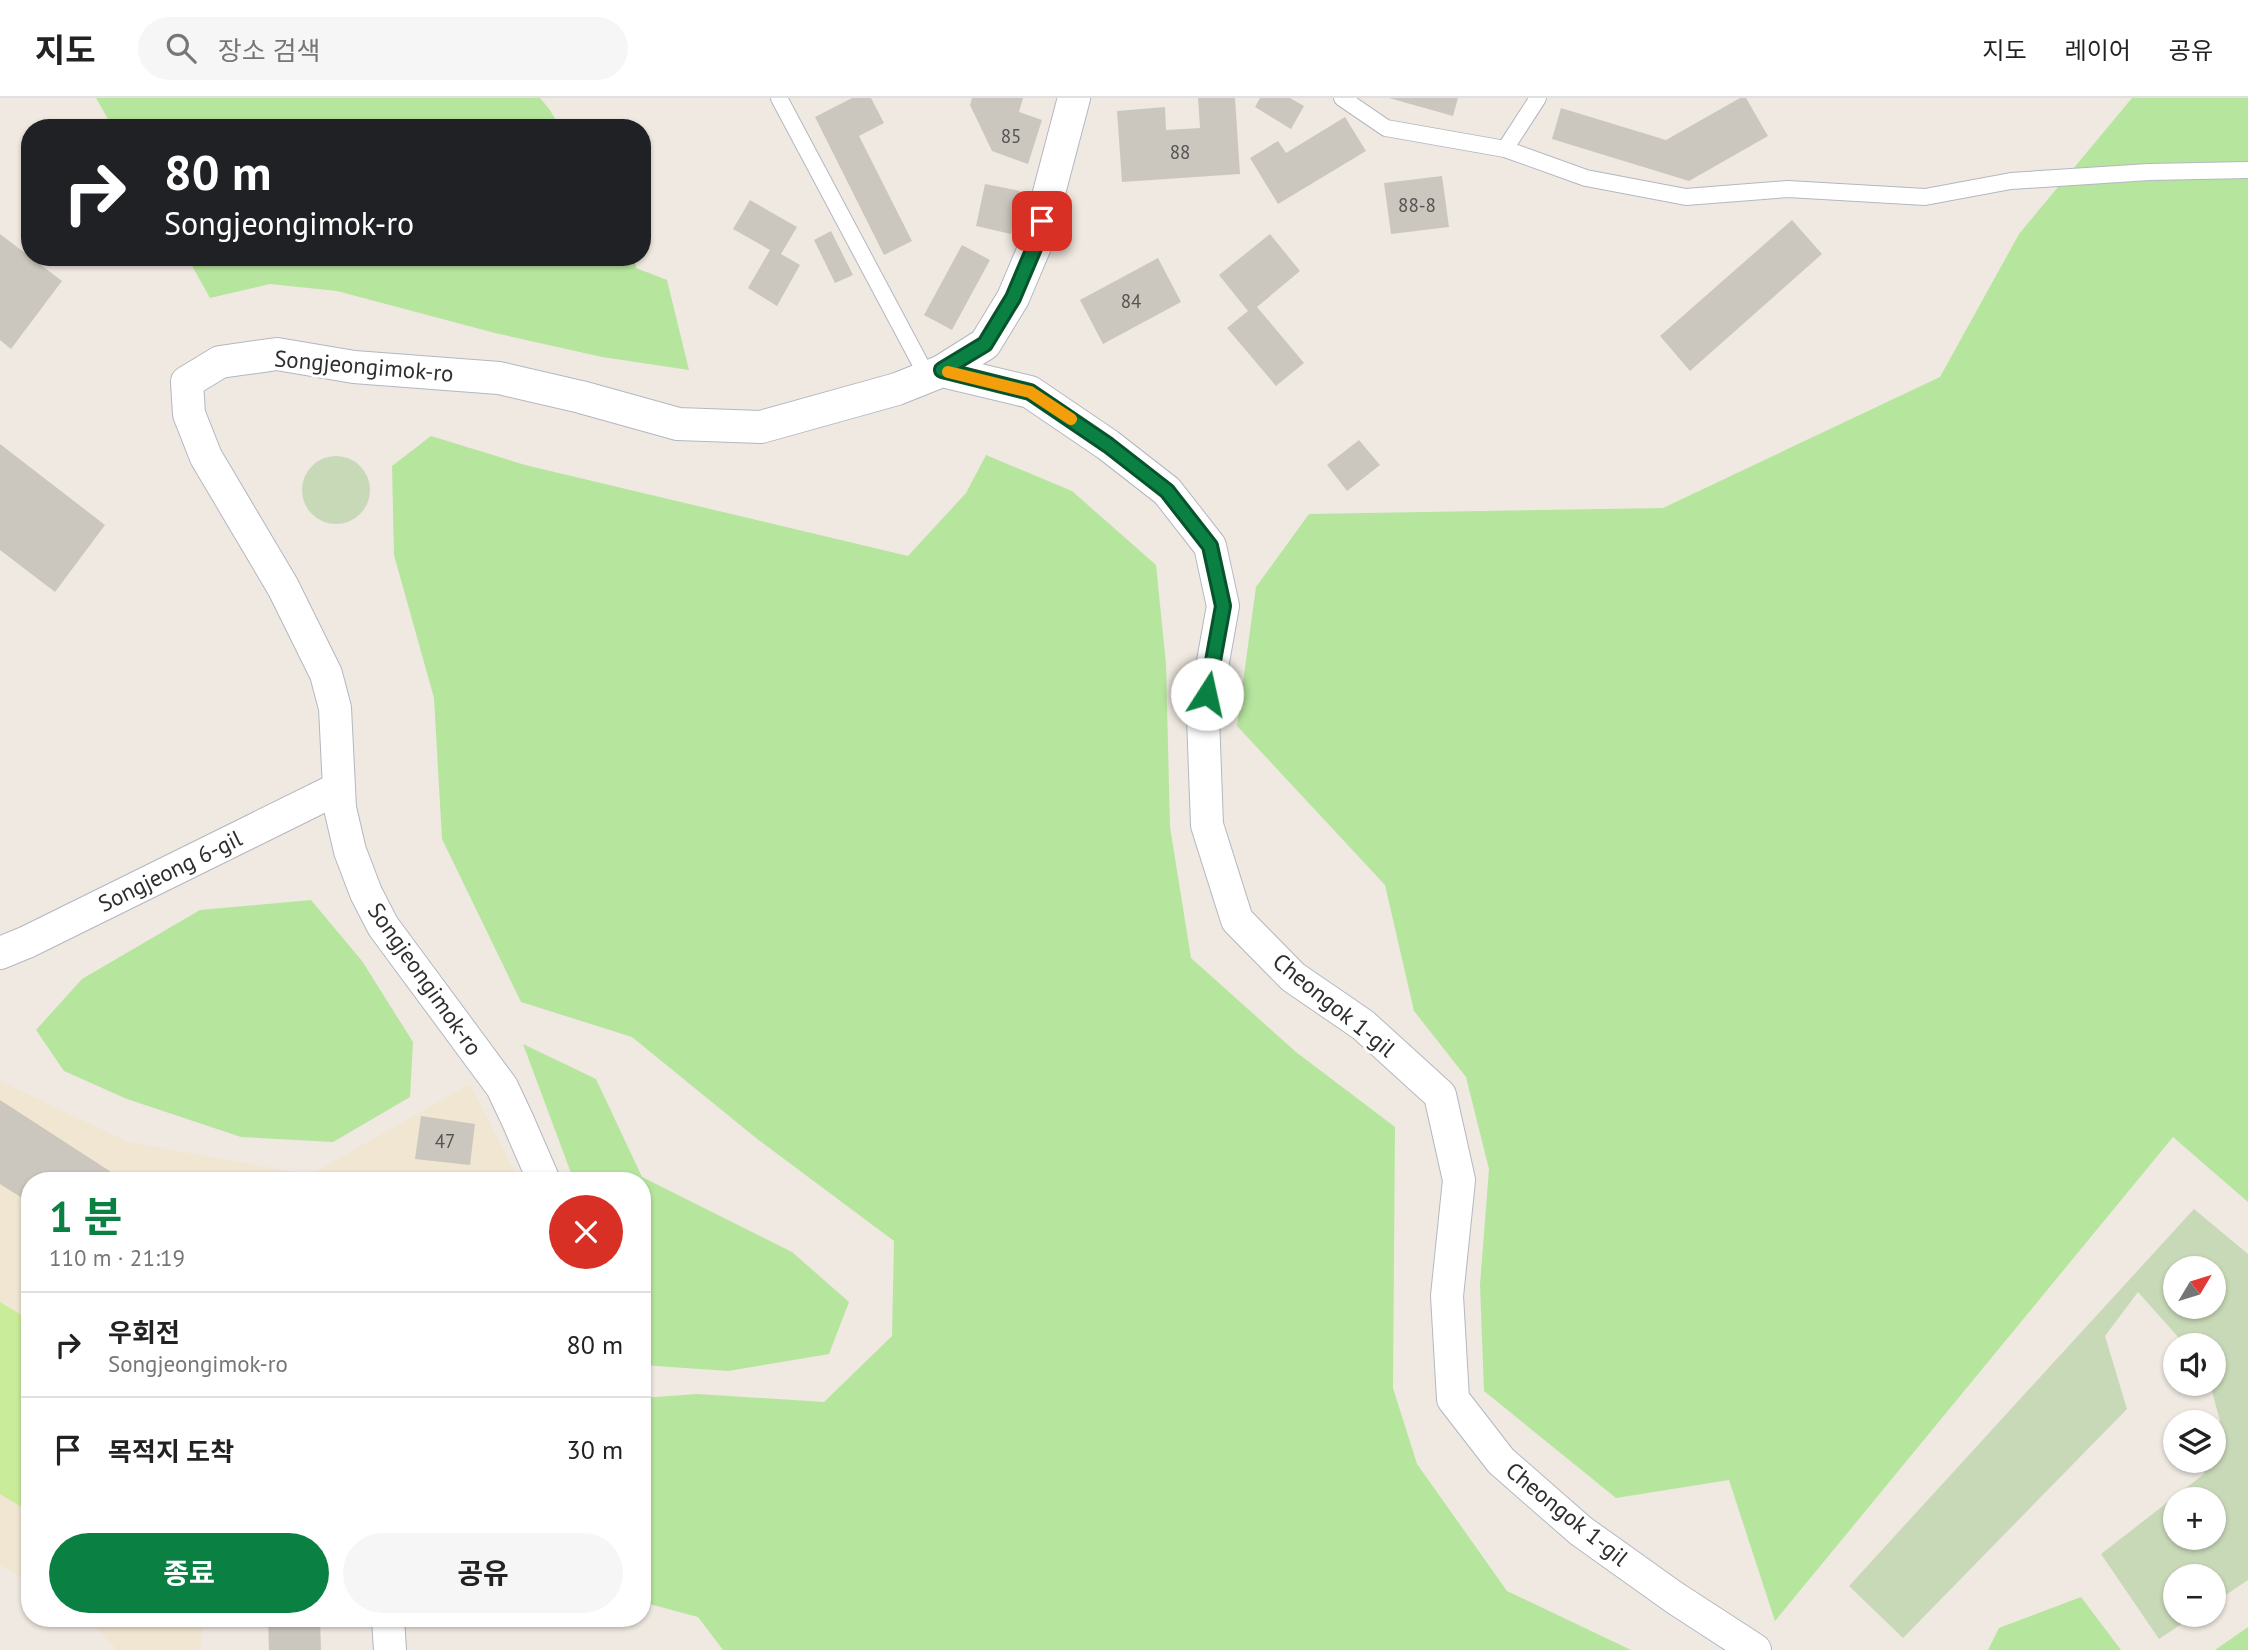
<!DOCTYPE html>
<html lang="ko">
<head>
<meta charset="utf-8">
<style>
  :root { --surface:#fff; --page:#f6f6f6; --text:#222; --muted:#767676; --line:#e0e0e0; --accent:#0b8043 }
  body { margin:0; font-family:"PT Sans","Noto Sans KR",sans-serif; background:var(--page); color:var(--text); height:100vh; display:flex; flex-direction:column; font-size:26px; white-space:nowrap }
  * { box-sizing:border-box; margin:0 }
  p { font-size:23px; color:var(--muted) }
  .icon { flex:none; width:38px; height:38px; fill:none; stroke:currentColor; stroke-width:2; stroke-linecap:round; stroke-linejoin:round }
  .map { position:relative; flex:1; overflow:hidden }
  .panel { position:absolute; left:21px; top:1074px; width:630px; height:455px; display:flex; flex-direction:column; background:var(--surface); border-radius:28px; box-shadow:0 2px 5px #0004 }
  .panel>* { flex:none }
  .hud { position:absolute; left:21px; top:21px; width:630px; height:147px; border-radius:28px; box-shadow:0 2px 5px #0004; background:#202124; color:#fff; overflow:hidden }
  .needle { width:46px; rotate:52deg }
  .buttons { position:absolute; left:2163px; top:1158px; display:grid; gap:14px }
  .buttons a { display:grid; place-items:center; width:63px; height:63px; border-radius:50%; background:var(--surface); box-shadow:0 2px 5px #0004; font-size:35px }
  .pin { position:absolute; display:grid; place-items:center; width:60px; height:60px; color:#fff; margin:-30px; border-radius:14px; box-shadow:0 4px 10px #0006 }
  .me { position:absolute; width:77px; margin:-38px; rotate:10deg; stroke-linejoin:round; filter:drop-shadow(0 0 5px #0008) }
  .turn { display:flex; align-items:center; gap:24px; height:147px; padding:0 28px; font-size:32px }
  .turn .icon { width:91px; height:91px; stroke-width:2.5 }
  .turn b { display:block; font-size:49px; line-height:60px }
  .round { display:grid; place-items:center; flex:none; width:74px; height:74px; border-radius:37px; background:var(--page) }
  .overview { display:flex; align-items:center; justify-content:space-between; height:119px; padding:0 28px }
  h1 { font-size:42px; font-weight:700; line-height:52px; color:var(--accent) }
  .action { display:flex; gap:14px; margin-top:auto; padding:14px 28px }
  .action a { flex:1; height:80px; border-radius:42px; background:var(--accent); color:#fff; font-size:28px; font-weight:700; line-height:80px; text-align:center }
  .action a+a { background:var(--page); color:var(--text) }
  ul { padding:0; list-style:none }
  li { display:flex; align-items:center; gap:21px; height:105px; padding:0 28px; border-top:2px solid var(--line) }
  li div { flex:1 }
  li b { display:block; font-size:26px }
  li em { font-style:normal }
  header { display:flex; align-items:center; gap:42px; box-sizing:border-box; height:98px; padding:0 35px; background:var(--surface); border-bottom:2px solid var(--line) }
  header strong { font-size:33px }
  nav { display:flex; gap:38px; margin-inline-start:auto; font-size:24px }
  .search { width:490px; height:63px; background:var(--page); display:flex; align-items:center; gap:18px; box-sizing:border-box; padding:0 24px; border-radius:38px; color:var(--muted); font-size:26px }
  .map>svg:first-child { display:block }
  .education { fill:#f0e6d1 }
  .green { fill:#b6e59e }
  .cemetery { fill:#c8d9b8; fill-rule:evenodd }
  .pitch { fill:#c9ec9a }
  .building { fill:#cbc7bf }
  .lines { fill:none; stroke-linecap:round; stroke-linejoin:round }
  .service-casing { stroke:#b4b7c1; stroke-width:18 }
  .minor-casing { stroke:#b4b7c1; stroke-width:34 }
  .service { stroke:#fff; stroke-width:16 }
  .minor { stroke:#fff; stroke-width:32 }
  .route-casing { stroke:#07532c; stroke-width:18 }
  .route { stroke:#0b8043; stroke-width:12 }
  .slow { stroke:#f59e0b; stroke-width:12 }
  .labels { text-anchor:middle; stroke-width:6; stroke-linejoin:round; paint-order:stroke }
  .number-label { font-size:19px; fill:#555452 }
  .street-label { font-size:23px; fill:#2e2e2e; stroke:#fff }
</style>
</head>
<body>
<header>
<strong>지도</strong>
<div class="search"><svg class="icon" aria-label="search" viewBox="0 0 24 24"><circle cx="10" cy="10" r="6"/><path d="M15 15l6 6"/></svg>장소 검색</div>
<nav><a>지도</a><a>레이어</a><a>공유</a></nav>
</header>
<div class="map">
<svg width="2248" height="1552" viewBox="0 0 2248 1552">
  <rect width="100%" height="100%" fill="#efe9e1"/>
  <!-- education -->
  <path class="education" d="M0,983L128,1044L310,1077L470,986L519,1083H30V1484L0,1467Z
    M88,1521H204L200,1552H117Z"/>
  <!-- green -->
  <path class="green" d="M96,0H540L550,12L560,30H113Z
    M2132,0H2248V1104L2173,1039L1775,1523L1729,1382L1616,1400L1484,1293L1480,1187L1489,1071L1466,979L1414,913L1385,787L1237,628L1256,489L1309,416L1663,410L1940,279L2019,136Z
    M187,159H634L636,170L667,182L689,272L602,259L495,235L337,193L270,186L210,200Z
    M431,338L525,367L908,458L966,395L986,357L1072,393L1156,467L1166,566L1170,729L1191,860L1296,954L1395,1029L1393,1290L1417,1366L1507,1493L1631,1552H723L698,1519L642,1504V1300L697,1296L824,1304L892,1238L894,1143L756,1040L632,939L521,904L442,741L434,600L394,457L392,368Z
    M311,802L362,863L413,944L410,999L333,1044L241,1039L127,1001L64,973L36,932L82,881L200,812Z
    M523,946L596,981L642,1079L792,1154L849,1204L829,1256L728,1273L642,1267V1083H574Z
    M2081,1499L2121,1552H1988L1999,1530Z
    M2248,1529V1552H2215Z"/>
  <!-- cemetery -->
  <path class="cemetery" d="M302 392a34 34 0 1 1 68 0a34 34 0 1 1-68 0Z
    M2194,1111L2248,1156V1482L2214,1505V1479H2175V1517H2195L2159,1541L2101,1456L2204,1376L2208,1363H2214V1344L2220,1323L2210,1286H2214V1248H2186L2138,1194L2105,1238L2127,1311L1903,1540L1849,1488ZM2175,1171H2214V1209H2175ZM2175,1402H2214V1440H2175Z"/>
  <!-- pitch -->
  <path class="pitch" d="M0,1204L30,1222V1414L0,1396Z"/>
  <!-- building -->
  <path class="building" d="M852,0H871L884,25L859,38L912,143L884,157L815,19Z
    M972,0H1023L1019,14L1042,22L1028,66L992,53L970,7Z
    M1198,0H1235L1240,76L1122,84L1117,13L1165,9L1166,32L1200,30Z
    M1260,0H1290L1304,8L1291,31L1255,9Z
    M1389,0H1458L1453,18Z
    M1740,0H1746L1768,38L1689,83L1552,41L1561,10L1666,42Z
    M1345,19L1366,53L1278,106L1250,60L1278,43L1286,55Z
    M1442,78L1449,129L1391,136L1384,85Z
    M985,86L1020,93L1011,136L976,128Z
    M750,102L797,129L781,156L800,167L777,208L748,190L770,152L733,131Z
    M1792,122L1822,156L1690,273L1660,238Z
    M831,133L853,177L835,185L814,142Z
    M0,136L62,183L11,251L0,242Z
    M1270,136L1300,173L1257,209L1304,265L1276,288L1227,230L1248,213L1219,177Z
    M962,147L990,162L952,232L924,217Z
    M1158,160L1181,204L1103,246L1080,202Z
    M1359,342L1380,367L1347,393L1327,367Z
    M0,346L105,427L55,494L0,452Z
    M0,1002L125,1083H30V1105L0,1086Z
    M421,1018L475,1026L470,1067L415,1061Z
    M268,1521H320L321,1552H269Z"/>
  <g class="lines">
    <!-- service casing -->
    <g class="service-casing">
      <path id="service" d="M779,0L927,278
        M1342,0L1386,30L1505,51L1538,0
        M1505,51L1586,80L1686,99L1788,91L1925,99L2011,83L2149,74L2248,72"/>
    </g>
    <!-- minor casing -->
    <g class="minor-casing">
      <path id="minor" d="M942,273L1030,294L1108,347L1167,393L1210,448L1223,508L1203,619L1207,727L1237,822L1293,879L1363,927L1440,997L1459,1082L1447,1198L1453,1301L1501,1363L1581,1433L1675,1500L1755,1552
        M0,855L27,844L339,690
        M544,1083L518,1023L502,989L383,828L366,795L350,753L340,710L335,610L326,576L283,489L206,359L189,316L187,284L220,264L277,256L354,269L499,280L581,299L678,326L761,329L897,291L942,273L985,246L1013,200L1035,148L1074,0
        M388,1521L390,1552"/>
    </g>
    <!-- service -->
    <use href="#service" class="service"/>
    <!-- minor -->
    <use href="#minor" class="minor"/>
  </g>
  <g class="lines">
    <!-- route casing -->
    <g class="route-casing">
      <path id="route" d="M1042,123L1035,148L1013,200L985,246L942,272L1030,294L1108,347L1167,393L1210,448L1223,508L1207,596"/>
    </g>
    <!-- route -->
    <use href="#route" class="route"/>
    <!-- slow -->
    <path class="slow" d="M948,274L1030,294L1071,321"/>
  </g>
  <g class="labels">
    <!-- number labels -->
    <g class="number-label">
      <text x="1011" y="45">85</text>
      <text x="1180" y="61">88</text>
      <text x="1417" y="114">88-8</text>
      <text x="1131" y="210">84</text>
      <text x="445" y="1050">47</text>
    </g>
    <!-- street labels -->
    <g class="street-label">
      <text transform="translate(364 268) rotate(5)" y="8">Songjeongimok-ro</text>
      <text transform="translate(170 773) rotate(-26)" y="8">Songjeong 6-gil</text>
      <text transform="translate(425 881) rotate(55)" y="8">Songjeongimok-ro</text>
      <text transform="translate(1334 907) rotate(39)" y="8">Cheongok 1-gil</text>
      <text transform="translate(1567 1416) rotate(39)" y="8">Cheongok 1-gil</text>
    </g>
  </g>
</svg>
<div class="buttons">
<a><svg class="needle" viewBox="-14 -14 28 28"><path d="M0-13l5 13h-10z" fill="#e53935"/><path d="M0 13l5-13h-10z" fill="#767676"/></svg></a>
<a><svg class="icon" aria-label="sound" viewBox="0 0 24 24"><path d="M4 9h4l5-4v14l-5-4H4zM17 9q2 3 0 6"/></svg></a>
<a><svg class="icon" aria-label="layers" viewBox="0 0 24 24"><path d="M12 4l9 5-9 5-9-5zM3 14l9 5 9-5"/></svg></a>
<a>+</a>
<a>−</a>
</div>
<div class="pin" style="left:1042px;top:123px;background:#d93025"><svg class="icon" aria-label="arrive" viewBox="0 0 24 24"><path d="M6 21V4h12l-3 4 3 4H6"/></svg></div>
<svg class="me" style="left:1207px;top:596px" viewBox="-20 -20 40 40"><circle r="19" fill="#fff"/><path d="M0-13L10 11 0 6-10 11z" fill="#0b8043"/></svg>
<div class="hud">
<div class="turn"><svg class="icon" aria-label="right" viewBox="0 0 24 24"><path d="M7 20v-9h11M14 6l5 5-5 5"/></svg><div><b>80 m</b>Songjeongimok-ro</div></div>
</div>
<section class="panel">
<div class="overview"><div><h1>1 분</h1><p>110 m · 21:19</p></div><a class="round" style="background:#d93025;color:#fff"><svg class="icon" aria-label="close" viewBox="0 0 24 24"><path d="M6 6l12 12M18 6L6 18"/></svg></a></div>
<ul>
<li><svg class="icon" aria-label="right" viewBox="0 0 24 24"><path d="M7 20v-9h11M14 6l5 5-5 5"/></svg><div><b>우회전</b><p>Songjeongimok-ro</p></div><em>80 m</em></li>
<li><svg class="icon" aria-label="arrive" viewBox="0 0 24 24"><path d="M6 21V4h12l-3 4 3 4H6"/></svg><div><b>목적지 도착</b></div><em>30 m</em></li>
</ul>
<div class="action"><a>종료</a><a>공유</a></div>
</section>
</div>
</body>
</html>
